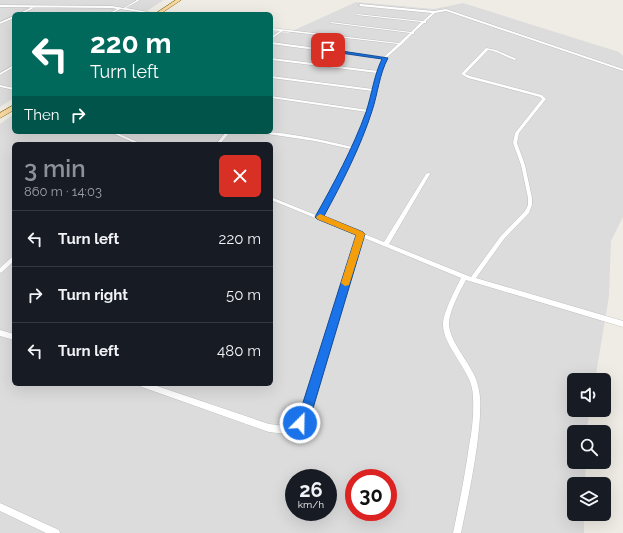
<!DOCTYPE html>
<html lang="en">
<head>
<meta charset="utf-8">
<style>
  :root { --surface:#171b24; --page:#20242c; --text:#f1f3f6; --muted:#9ea1a6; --line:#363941; --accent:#8c9099 }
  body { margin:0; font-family:Raleway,sans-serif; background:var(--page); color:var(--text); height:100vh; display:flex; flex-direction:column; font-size:15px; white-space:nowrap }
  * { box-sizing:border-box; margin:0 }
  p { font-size:13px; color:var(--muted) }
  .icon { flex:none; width:22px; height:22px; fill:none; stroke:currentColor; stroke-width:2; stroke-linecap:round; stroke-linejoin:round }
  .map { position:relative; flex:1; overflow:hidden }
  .side { position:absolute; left:12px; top:142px; width:261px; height:244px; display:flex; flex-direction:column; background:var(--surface); border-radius:6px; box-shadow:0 4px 16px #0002 }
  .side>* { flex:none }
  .hud { position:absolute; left:12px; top:12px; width:261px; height:122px; border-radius:6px; box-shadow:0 4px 16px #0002; background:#00695c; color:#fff; overflow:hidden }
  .controls { position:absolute; left:567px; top:373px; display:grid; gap:8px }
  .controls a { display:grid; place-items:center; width:44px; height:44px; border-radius:6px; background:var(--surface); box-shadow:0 4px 16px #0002; font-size:20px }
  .speed { position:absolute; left:285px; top:469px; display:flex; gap:8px; font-size:20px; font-weight:700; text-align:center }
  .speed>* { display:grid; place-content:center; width:52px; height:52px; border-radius:50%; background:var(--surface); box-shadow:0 4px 16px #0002; line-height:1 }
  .speed small { font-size:10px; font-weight:400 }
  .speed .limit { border:6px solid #d22; background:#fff; color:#111 }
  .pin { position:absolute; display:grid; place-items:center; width:34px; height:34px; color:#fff; margin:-17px; border-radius:8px; box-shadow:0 2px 6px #0006 }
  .me { position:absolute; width:44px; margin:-22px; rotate:23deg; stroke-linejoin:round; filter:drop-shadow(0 0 3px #0008) }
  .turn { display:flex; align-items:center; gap:14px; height:84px; padding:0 12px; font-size:18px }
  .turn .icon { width:52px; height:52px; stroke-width:2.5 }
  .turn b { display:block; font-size:28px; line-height:34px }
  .then { display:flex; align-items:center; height:38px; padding:0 12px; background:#0003; gap:8px; font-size:15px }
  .round { display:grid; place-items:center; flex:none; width:42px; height:42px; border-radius:6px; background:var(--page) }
  .head { display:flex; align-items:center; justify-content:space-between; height:68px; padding:0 12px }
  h1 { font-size:24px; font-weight:600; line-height:30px; color:var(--accent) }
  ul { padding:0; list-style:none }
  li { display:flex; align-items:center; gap:12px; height:56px; padding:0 12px; border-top:1px solid var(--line) }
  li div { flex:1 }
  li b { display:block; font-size:15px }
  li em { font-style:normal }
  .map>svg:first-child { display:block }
  .residential { fill:#dddcdc; fill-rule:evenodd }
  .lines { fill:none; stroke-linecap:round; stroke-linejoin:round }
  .street-casing { stroke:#a3a3a3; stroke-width:0.5 }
  .primary-casing { stroke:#926c07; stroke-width:1 }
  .street { fill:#fff; fill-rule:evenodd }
  .primary { fill:#f7d7a2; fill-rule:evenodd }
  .route { fill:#1a73e8; stroke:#114b97 }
  .slow { fill:#f59e0b }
</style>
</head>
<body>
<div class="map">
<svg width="623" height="533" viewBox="0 0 623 533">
  <rect width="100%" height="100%" fill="#efece5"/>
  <!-- residential -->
  <path class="residential" d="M0,0H164L142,14H14V98L0,107Z
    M356,2L434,9L463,3L619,52L623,56V217L611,241L609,296L595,380H574V410H590L586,432H574V462H586L585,484H574V514H584V533H0V124L14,114V132H271V31L288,33ZM14,144H271V384H14ZM294,478H328V512H294ZM354,478H388V512H354Z"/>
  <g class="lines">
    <!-- street casing -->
    <g class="street-casing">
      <path id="street" d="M137,0H140L126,8L159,14H153L120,9L111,14H108L117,9L112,8L0,7V5L112,6L124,8Z
        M360,4L434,11L446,9L623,69V71L446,11L435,13L426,21V23H424L414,32V34H412L402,44V45H401L386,58L382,68L371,111L341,182L322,217L384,242L426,174L428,173H430V174L389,244L471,277L500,237L525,211L528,205V198L521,165L513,143L515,133L542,99L540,97L468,78L461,74L486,48L496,50L517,59L515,60C505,57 498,51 488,50L465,74L470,76L542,95L546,99L519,133L517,143L525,165L532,198V205L529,213L504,239L476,278L623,321V327L466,280C460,291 450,310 449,322C448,338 465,357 472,371C477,379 479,388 480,397C481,413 479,430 477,446C473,475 467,504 461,533H453C459,504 465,476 469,446C472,431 474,414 473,398C473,390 471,382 467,375C460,360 442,340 443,323C444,311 455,290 461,278L362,237L309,415L298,434L295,435L269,432L142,387L140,386L139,384H151L269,424L293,427L302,413L357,235L271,200V197L318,216L337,182L351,149L315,141L261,133L259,132C289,132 323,140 352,147L367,112L271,98V96L368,110L372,91L271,78V76L373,89L377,73L271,60V58L378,71L383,59L271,44V42L384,57L398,44L283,31L271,39V37L280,31L271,30V28L399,43L410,33L330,23L331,22L411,32L421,22L356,15L357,14L423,21L432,13L359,6Z
        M32,7L34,8L21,14H18Z
        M14,16V18L0,24V22Z
        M14,65V67L0,75V73Z
        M0,85L14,88V90L0,87Z
        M110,132H115L142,144H137Z
        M226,132H230L220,144H216Z
        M14,256V261L2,272L0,273V268L12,257Z
        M0,330L14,334V340L0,336Z
        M0,503L59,530L60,533H46L0,511Z"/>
    </g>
    <!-- primary casing -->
    <g class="primary-casing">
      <path id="primary" d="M176,0H181L160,14H155Z
        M14,105V110L0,118V113Z"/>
    </g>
    <!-- street -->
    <use href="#street" class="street"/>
    <!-- primary -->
    <use href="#primary" class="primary"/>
  </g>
  <!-- route -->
  <path class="route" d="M328,49L388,58C379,75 378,93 372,111C361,146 342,183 324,216L363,232L365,234L311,415L304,427L300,429L296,427L294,423L300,412L356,235L317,219L315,217C334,183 353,148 366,112C372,94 374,75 382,59L327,51Z"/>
  <!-- slow -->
  <path class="slow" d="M320,214L363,232L365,234L349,285L345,286L341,283L356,235L317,219L316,217Z"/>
</svg>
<div class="controls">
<a><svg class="icon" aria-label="sound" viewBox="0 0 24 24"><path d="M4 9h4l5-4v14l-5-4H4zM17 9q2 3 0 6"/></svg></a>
<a><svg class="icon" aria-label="search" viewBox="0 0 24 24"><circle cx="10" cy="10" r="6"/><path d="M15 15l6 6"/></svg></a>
<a><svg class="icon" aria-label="layers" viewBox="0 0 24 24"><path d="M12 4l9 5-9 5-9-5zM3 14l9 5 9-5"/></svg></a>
</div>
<div class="speed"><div>26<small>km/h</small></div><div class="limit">30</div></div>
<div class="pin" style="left:328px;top:50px;background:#d93025"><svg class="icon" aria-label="arrive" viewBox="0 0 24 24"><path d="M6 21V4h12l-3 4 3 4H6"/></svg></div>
<svg class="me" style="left:300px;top:423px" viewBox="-20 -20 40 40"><circle r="17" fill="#1a73e8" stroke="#fff" stroke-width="3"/><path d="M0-11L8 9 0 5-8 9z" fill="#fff"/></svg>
<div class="hud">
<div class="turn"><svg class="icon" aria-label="left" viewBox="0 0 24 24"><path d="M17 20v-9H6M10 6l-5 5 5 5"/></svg><div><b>220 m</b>Turn left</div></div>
<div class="then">Then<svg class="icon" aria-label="right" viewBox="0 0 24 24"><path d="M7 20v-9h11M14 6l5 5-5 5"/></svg></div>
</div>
<section class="side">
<div class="head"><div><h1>3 min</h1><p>860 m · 14:03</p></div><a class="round" style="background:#d93025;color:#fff"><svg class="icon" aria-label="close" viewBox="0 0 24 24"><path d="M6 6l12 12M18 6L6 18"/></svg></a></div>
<ul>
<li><svg class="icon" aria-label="left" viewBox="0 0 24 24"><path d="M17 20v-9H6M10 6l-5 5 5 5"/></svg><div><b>Turn left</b></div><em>220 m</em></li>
<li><svg class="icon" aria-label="right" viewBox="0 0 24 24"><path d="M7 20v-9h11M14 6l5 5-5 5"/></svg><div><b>Turn right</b></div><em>50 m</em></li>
<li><svg class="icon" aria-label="left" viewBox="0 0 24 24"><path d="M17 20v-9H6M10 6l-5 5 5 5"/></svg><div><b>Turn left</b></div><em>480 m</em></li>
</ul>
</section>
</div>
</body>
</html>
